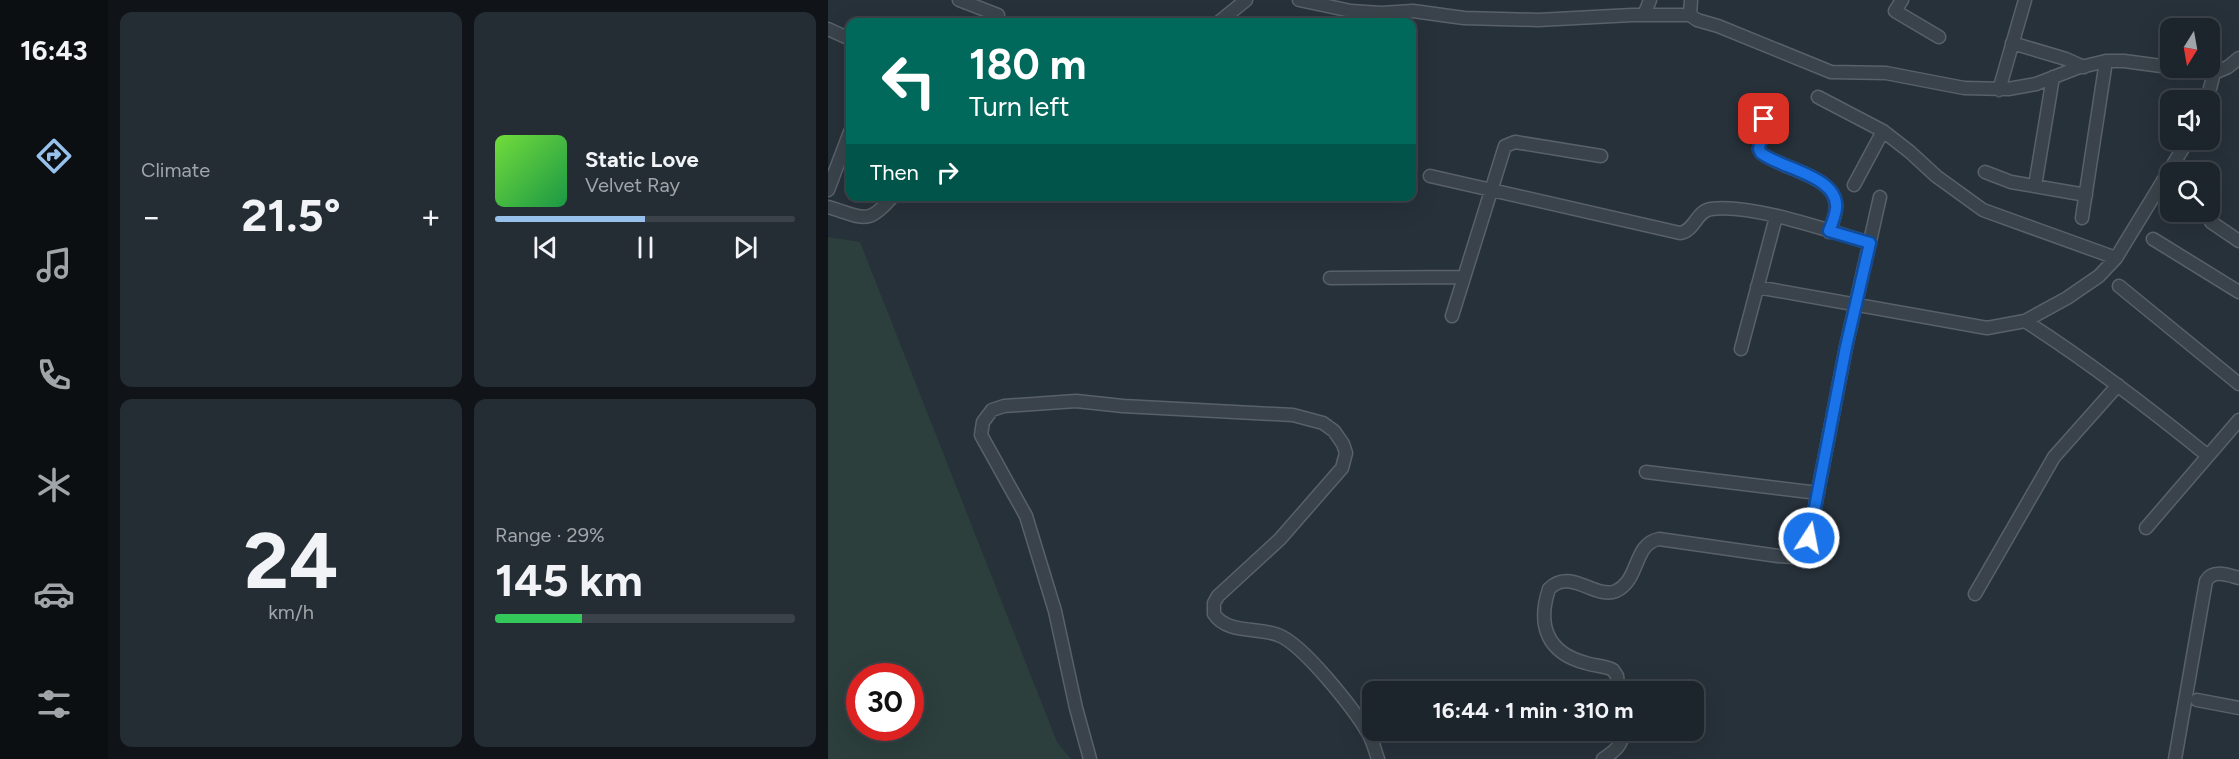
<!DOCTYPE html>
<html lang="en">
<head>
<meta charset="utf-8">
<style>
	:root { --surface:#1d252c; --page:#252d34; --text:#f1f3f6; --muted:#a0a5a9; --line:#3b4248; --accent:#97c0ea }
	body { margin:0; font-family:Figtree,sans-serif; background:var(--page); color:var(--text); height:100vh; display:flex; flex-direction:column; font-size:22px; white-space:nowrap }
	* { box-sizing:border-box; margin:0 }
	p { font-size:20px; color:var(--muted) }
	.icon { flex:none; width:33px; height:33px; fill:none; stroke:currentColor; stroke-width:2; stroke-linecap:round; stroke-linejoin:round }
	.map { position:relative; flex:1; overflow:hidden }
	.side { display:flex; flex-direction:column; gap:12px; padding:12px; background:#101418; width:720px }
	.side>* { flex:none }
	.banner { position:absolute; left:18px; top:18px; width:570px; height:183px; border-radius:12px; box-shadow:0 6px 24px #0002,0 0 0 2px var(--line); background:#00695c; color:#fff; overflow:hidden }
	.needle { width:39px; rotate:191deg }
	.buttons { position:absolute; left:1332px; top:18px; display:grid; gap:12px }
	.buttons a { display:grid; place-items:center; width:60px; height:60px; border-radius:12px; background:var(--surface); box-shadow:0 6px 24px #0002,0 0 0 2px var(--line); font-size:30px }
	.speed { position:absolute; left:18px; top:663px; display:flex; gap:12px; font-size:30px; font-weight:700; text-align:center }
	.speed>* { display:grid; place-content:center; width:78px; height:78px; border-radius:50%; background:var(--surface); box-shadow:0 6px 24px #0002,0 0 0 2px var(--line); line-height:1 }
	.speed .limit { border:9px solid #d22; background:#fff; color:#111 }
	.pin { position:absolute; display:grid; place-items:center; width:51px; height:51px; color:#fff; margin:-26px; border-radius:12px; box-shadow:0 3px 9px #0006 }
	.me { position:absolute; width:66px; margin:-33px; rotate:11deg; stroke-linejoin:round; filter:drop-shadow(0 0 4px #0008) }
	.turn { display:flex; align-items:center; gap:21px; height:126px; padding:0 24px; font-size:27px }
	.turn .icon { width:78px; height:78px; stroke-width:2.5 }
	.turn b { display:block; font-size:42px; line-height:51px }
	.then { display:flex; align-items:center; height:57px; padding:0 24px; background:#0003; gap:12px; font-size:22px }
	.big { font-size:45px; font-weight:700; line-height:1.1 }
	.side .card { flex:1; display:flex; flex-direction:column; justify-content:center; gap:9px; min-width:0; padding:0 21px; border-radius:12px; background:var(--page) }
	.side .dial { align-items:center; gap:0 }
	.dial b { font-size:78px; line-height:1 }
	.song { display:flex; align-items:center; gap:18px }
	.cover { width:72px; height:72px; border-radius:9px; background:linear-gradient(135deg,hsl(100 70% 55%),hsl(140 70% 35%)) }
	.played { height:6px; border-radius:3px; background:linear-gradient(90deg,var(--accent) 50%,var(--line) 50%) }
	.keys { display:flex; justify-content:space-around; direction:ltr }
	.heat { display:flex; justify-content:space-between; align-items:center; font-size:33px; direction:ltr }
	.charge { height:9px; border-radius:4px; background:linear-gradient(90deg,#34c759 29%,var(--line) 0) }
	.side .tiles { flex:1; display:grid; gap:12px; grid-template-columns:repeat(2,1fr) }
	.trip { position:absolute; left:534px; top:681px; width:342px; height:60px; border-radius:12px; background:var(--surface); box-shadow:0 6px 24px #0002,0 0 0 2px var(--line); font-weight:700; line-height:60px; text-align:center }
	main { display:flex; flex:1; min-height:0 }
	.dock { display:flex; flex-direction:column; width:108px; justify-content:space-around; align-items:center; background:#0c0f12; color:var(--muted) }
	.dock .icon { width:42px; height:42px }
	.dock .current { color:var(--accent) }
	.dock b { font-size:27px; color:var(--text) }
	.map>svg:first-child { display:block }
</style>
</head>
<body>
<main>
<nav class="dock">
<b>16:43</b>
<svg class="icon current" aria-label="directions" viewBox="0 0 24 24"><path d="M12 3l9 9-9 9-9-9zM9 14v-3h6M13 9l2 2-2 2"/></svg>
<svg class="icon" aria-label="music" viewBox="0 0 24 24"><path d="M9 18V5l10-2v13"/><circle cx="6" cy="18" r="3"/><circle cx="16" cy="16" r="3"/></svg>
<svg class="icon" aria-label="phone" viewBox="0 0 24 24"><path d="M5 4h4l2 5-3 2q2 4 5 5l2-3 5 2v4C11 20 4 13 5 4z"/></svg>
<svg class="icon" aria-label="climate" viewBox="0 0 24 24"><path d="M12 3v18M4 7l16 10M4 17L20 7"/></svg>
<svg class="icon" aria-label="car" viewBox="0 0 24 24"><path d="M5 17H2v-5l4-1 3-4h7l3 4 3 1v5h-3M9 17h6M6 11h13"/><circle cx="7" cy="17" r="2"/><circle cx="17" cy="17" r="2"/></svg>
<svg class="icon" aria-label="filters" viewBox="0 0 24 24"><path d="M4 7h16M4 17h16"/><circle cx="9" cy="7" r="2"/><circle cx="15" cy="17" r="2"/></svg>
</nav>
<section class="side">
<div class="tiles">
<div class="card"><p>Climate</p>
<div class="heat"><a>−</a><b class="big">21.5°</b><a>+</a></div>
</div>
<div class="card">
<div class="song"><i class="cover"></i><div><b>Static Love</b><p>Velvet Ray</p></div></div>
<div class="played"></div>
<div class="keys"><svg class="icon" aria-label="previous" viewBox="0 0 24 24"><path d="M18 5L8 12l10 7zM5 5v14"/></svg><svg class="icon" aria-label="pause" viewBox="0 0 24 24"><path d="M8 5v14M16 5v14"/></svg><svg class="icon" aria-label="next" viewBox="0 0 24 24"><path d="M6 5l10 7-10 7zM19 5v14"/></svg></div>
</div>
<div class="card dial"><b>24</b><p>km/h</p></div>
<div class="card"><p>Range · 29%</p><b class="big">145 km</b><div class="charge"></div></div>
</div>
</section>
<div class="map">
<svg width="1411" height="759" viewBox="0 0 1411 759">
	<rect width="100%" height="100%" fill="#27313a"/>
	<path fill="#2c3f3d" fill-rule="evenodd" d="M0,237l32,5 197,500 14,17h-243zM32,676h50v52h-50z"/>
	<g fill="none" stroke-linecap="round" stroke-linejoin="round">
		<defs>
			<path id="minor" d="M131,0l39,15
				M471,0l52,11 30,2 32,-2 51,7 74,2 94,-5h58
				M863,0l-1,15 7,5 21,6 113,46 55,1 78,15 44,1 28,-5 41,-16 29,-7h18l90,12 14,-6 11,-9
				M1074,0l-7,11 44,26
				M816,15l6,-15
				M391,22l27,-22
				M0,29l22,10
				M1184,43l54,16 18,8
				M1171,90l26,-90
				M990,97l65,34 27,21 26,24 47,34 133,48
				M1379,100l7,-27
				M936,119l-5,30 2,4c20,16 72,22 75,51 1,9 -4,19 -7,28
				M1157,172l26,10 75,13
				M602,176l250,57c15,-2 16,-22 31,-24 40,-6 118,22 159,34
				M1026,185l29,-54
				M1207,186l18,-109
				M0,190l22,-58
				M0,207c35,10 39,20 65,-11
				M1254,218l24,-157
				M1383,222l28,19
				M1325,239l86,53
				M502,278l133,-1
				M1291,286l120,98
				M929,287l230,41 38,-7 42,-23 32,-22 17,-18 72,-118
				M624,316l53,-170 10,-4 86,14
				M1197,321c64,41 124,87 183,135
				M913,349l35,-132
				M818,472l172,21
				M1318,528l93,-108
				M1147,594l79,-137 64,-72
				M791,692l-2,-16 -4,-6c-8,-4 -18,-4 -27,-7 -39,-10 -49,-38 -37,-74 21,-22 47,11 67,2 24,-11 17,-47 43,-52l119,17 16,1 9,-4 6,-15 37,-191 34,-150
				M1369,700l42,8
				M262,759l-14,-51 -21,-97 -29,-95 -45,-81 2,-13 9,-12 12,-4 72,-5 47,5 170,9 30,8 11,8 9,13 3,9 -4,15 -62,71 -62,57 -4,7v11c13,20 44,13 64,21 25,9 76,74 90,98 5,8 7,18 10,26
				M775,759c12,-8 19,-13 21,-29
				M1347,759l31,-178c7,-12 22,-6 33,-3"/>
		</defs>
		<use href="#minor" stroke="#586169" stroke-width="15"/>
		<use href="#minor" stroke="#3a434b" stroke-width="12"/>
	</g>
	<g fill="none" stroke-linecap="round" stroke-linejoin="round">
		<defs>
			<path id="route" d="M936,119l-5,30 2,4c20,16 79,23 75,56 -1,7 -4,15 -7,22l41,12 -24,104 -37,191"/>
		</defs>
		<use href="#route" stroke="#114b97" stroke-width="15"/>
		<use href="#route" stroke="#1a73e8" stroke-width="10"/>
	</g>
</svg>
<div class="buttons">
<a><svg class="needle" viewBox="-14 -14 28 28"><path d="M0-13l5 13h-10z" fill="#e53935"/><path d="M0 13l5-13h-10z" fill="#a0a5a9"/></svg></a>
<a><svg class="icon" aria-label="sound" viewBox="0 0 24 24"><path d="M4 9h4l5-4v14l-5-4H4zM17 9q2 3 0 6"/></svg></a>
<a><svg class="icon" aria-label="search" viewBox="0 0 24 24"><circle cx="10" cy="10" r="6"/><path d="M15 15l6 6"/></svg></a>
</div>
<div class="speed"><div class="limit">30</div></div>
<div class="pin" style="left:936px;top:119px;background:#d93025"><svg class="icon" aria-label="arrive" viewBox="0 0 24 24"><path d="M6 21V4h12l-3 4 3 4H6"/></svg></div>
<svg class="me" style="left:981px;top:538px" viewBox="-20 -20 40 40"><circle r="17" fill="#1a73e8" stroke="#fff" stroke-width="3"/><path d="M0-11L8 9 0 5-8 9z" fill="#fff"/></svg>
<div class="trip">16:44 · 1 min · 310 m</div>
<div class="banner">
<div class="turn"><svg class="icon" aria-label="left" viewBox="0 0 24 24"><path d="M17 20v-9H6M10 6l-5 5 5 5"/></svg><div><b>180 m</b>Turn left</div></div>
<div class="then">Then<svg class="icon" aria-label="right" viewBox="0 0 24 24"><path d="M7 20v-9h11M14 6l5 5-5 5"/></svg></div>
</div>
</div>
</main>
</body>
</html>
